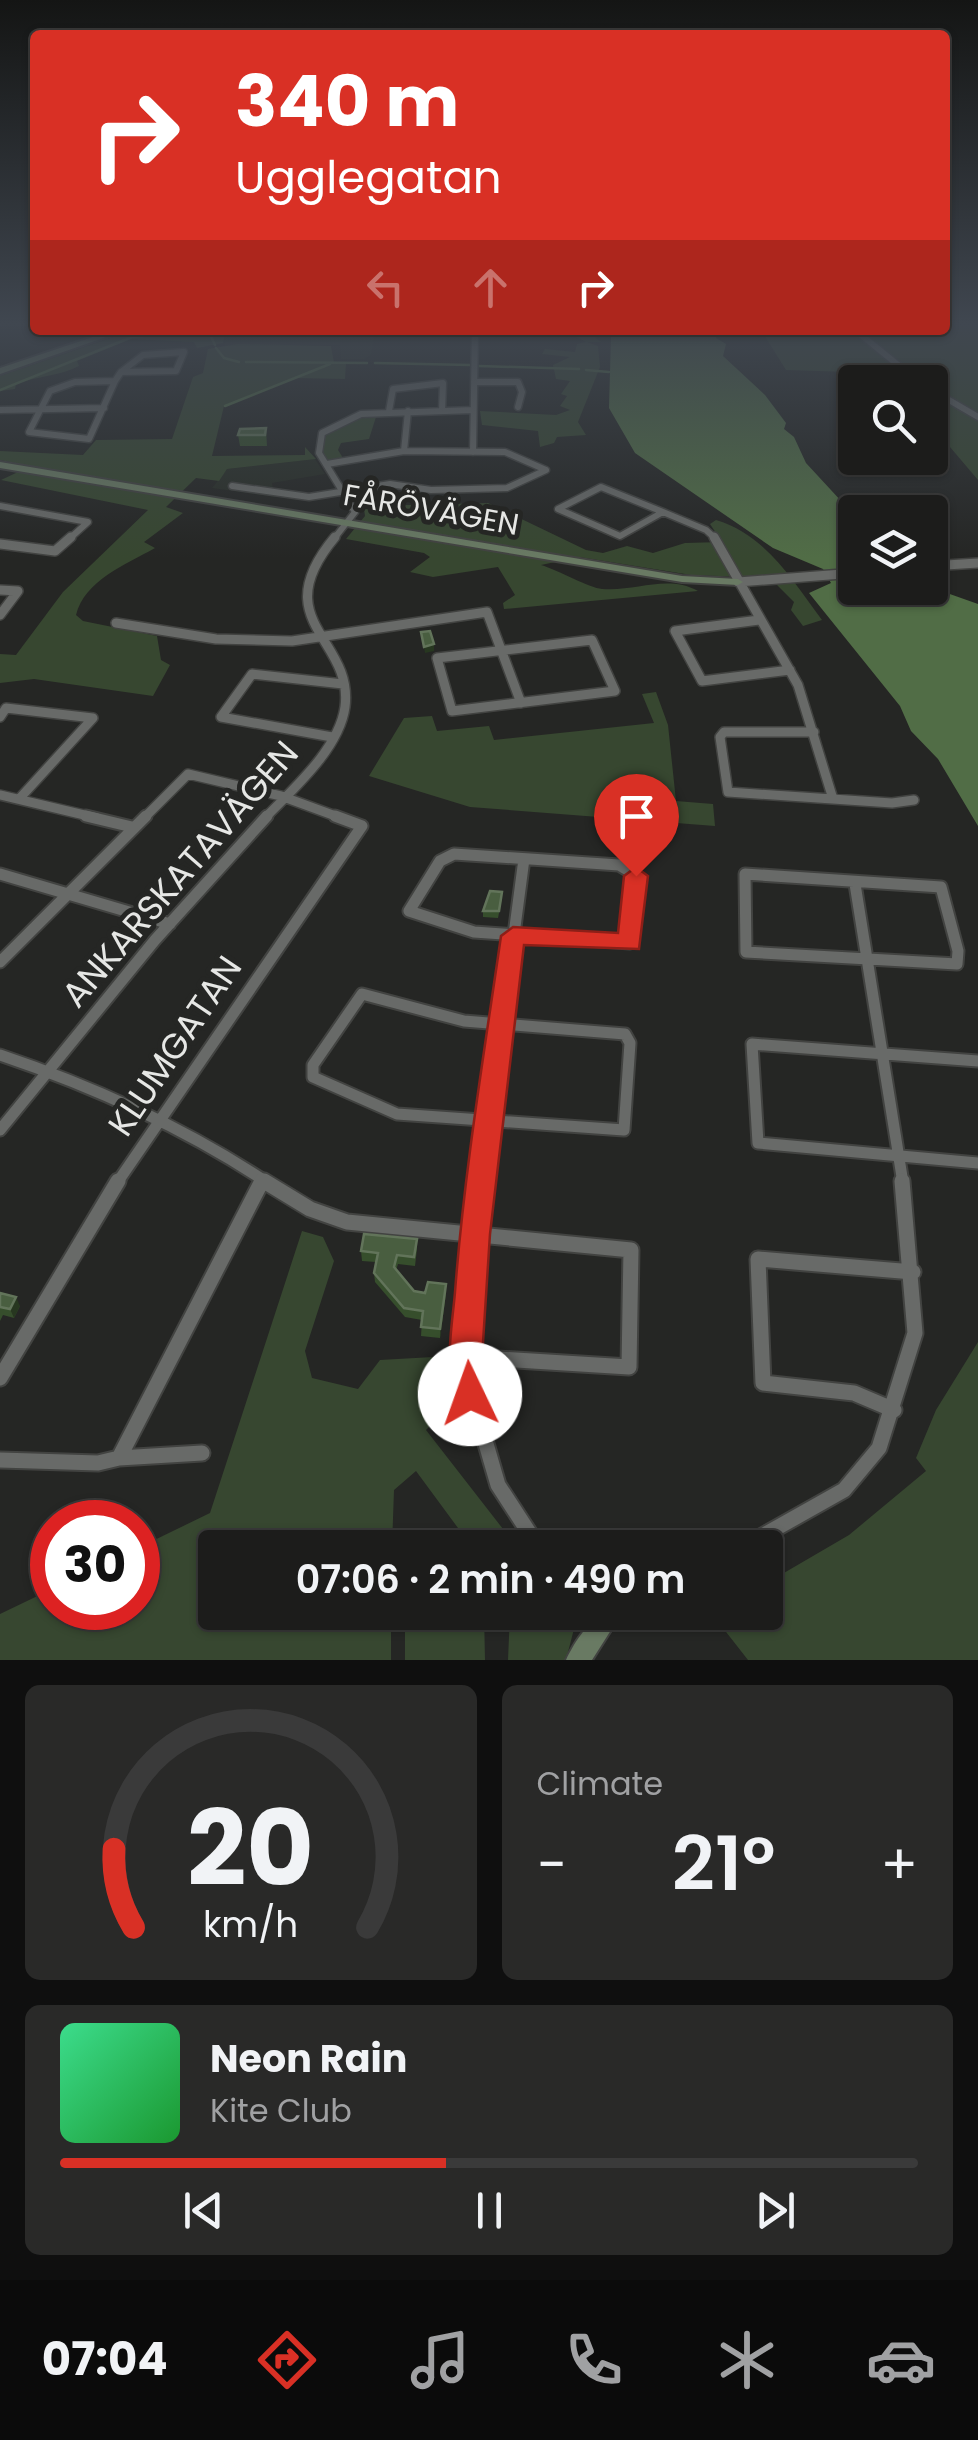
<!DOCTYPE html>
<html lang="en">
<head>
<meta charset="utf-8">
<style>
	:root { --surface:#1c1c1b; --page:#292928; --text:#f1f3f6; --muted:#a0a1a3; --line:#3a3a3a; --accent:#d93025 }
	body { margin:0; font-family:Poppins,sans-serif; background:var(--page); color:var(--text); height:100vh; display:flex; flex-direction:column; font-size:38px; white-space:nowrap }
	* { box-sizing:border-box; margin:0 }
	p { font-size:32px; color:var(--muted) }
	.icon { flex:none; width:55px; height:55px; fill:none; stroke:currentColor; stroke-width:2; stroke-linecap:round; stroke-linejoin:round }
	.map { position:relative; height:1660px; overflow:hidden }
	.sheet { display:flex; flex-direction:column; gap:25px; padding:25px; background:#0f0f0f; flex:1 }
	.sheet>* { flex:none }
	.banner { position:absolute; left:30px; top:30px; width:920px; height:305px; border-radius:10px; box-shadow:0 2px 8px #0004,0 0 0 2px var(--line); background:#d93025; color:#fff; overflow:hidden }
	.controls { position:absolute; left:838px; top:365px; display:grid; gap:20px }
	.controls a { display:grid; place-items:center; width:110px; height:110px; border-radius:10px; background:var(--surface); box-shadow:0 2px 8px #0004,0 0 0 2px var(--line); font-size:50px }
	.speed { position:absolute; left:30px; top:1500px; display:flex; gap:20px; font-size:50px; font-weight:700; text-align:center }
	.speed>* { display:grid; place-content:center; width:130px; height:130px; border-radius:50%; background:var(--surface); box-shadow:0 2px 8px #0004,0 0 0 2px var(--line); line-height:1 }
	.speed .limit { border:15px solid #d22; background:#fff; color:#111 }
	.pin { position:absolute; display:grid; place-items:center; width:85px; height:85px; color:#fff; margin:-102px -42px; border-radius:50% 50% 50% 0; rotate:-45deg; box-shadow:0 0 10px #0007 }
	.pin .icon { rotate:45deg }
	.me { position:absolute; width:110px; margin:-55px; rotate:357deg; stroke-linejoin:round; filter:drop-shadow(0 0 8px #0008) }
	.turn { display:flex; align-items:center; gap:35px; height:210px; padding:0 40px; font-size:45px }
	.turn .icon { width:130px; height:130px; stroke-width:2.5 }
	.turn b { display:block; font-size:70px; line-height:85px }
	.lanes { display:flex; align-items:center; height:95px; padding:0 40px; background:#0003; justify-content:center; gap:50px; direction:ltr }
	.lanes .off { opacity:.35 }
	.big { font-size:75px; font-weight:600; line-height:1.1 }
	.sheet .card { flex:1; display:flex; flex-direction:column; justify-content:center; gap:15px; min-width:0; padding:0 35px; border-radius:15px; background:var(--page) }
	.sheet .dial { align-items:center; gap:0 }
	.dial svg { height:260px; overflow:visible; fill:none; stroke:var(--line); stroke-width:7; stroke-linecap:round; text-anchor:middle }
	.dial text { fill:var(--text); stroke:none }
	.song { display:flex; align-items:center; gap:30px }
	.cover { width:120px; height:120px; border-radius:15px; background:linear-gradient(135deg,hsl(150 70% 55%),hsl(130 70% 35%)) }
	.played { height:10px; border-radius:5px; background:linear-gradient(90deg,var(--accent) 45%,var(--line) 45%) }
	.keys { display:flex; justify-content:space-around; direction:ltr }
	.heat { display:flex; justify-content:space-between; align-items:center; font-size:55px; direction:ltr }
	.sheet .tiles { flex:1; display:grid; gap:25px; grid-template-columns:1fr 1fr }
	.card:last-child { grid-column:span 2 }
	.trip { position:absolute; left:198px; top:1530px; width:585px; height:100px; border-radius:10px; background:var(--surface); box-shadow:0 2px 8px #0004,0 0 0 2px var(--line); font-weight:600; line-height:100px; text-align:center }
	.tabs { display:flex; height:160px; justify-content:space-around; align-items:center; background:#0b0b0b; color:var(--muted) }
	.tabs .icon { width:70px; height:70px }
	.tabs .on { color:var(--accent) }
	.tabs b { font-size:45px; color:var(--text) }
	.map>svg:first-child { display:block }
</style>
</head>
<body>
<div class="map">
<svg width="978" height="1660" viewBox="0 0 978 1660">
	<rect width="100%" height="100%" fill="#252624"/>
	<path fill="#292e27" d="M375,330l-4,25 -7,4h-23l-1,-14 -115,1 -3,-15z
		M315,459l10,15 -53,9 3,14 -63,-9 15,-19z"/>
	<path fill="#374730" d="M945,325h33v155l-28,-33 -20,1v-66h-71l-9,-10 -64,-2 -20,-32 1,-8h178z
		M134,330h92l-3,13 -26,5 -3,-6 -63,-3 -54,22 2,5c-19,10 -42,10 -63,18l-1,5 -15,2v-15z
		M578,330h8l15,12h-14l11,4 2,21 -22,55 8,13 -29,2 -3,6 -14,4 -2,-16 -56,-6 -2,-14 76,4 14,-5 -10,-4 7,-10 -6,-2 9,-13 -14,-2 -3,-14 17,-8 -28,-3 3,-5 30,3 2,-8 9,-2 -11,-6z
		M238,344l93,2 3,17h12l-1,16 -50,-1 -71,28 -12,50 93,-1v-8l11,12 -89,10 -8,12 -23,-3 -30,29 17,6 -39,29 11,6c-30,17 -70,32 -79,67l7,6 74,15 4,24 9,5 -17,31 -119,-17 -34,4v-29l16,1 47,-63 85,-82 -147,-30 17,-8 -3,-9 -15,-3v-9l83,4 13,-15 76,-1 21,-62 10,-4 5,-24z
		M399,414l-23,3 -7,22 -28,4 -3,7 5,8 -16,3 -6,-11 3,-16 36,-18z
		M488,503l98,47 17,3 24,-7 26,7 32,-10 37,-1 -12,-18 6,-4c50,15 76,60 106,100l-19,6 -12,-16 3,-8 -24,-24 -79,-3 -112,-18 -38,8c17,5 48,23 61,24 33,3 65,-15 96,2l-194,18 -1,-6 12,-8 -17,-28 -65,10 -23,-5 20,-15 -6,-4 -78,-14 19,-23 -1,-7 7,-3z
		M656,692l12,33 8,76 37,3 2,22 -245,-19 -101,-31 35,-58 28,-2 5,15 52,-5 5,14 160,-17 -12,-29z
		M302,1231l21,6 11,24 -29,90 7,27 46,11 22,-29 53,-3 16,6 -3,47 -20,20 91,117h-45l-56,-76 -22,19 -2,57 -177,1v64l176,1v47h-391v-46l52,-25v19h86v-60l72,-35z
		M978,1342v318h-230l-36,-46 53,-2v-28l84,-49 77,-64 -10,-13 20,-48z
		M405,1613h79l1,47h-80z
		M510,1613h56l9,12 -9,35h-58z"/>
	<path fill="#516d46" d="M605,330h109l2,8 10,6 -3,12 42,39 21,28 -2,6 10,8 12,26 49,53v72l75,-1 48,17v222l-40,-67 -27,-28 -11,-25 -91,-113 22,-10 -8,-14 -50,-21 -138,-95 -26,-45 2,-72z"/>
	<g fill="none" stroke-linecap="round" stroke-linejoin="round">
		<path stroke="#516d46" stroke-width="2.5" d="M216,348l8,10 15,4
			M246,362l121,1
			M375,363l95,2
			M479,366l100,3
			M586,370l23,2
			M0,390l132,-53 76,-7 7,15
			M225,406l105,-42"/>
		<defs>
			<path id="street-far3" d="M855,330l64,52
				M184,352l-8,19 -55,1 22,-17z
				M115,381l-26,58 -60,-7 21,-41 25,-9z
				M115,381l6,-9
				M474,382h44l4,10 -4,15
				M930,389l48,28
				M0,410l104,-2
				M389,411l4,-22 50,-6 -1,28
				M404,451l4,-40
				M473,452l2,-122
				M232,486l77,11 81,-13 41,6 76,-2 39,-18 -41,-18 -101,-1 -77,13
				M601,487l62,25 -43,24 -62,-27z
				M0,506l88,16 -20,18
				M663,512l43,18 11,10
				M333,540l22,-28 -36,-59 3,-20 39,-19 112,-4"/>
			<path id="street-far2" d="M714,537l84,148 35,114
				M0,544l55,7 16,-14
				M930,566l48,-3
				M738,582l117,-9
				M0,590l18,1 -18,24
				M759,620l-84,11 27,50 88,-11
				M116,623l100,16 76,2 195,-29 34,91
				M592,640l23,51 -163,20 -15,-53z
				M0,717l6,-9 87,10 -73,80
				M814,732h-90l-4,5 8,55 164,11 22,-3
				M332,737l-111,-20 31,-43 91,10
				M0,795l97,23
				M144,818l44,-44 93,22 60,22
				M265,818c28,-29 74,-69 80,-111 9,-69 -81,-85 -10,-170"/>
			<path id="street-far1" d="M86,816l46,11
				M454,854l165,11 17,10 -6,68 -156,-11 -65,-21 31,-50z
				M0,874l170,50
				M745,874l196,13 17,64 -1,13 -211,-12z
				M855,884l48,299
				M0,962l146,-146
				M362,994l102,27 161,13 5,9 -6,87 -227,-16 -84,-37v-12z
				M0,1055c95,32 185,73 268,128
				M978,1061l-226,-17 6,99 220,20
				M0,1130l155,-190 112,-124
				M117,1183l245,-357 -27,-10
				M260,1183l2,-3
				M481,1183l43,-324"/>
			<path id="street" d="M264,1181l46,28 37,13 284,28 -2,117 -163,-10
				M481,1181l-15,194 32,110 41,63
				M0,1378l118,-197
				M894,1410l-40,-17 -91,-10 -5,-124 155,13
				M119,1458l83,-5
				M0,1460l98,3 21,-5 143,-277
				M741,1548l103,-58 35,-42 36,-115 -13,-152
				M590,1612l12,15 25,-15"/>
			<path id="secondary" d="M114,330h12l-126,44v-6z
				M0,462l682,114 56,3 5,3 -5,3 -56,-3 -682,-114z
				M602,1616l8,3 3,8 -21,33h-26c7,-15 21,-38 36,-44z"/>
		</defs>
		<use href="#street-far3" stroke="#424341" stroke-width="9"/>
		<use href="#street-far2" stroke="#424341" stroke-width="12"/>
		<use href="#street-far1" stroke="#424341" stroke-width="15"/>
		<use href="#street" stroke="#424341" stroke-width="19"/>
		<use href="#secondary" stroke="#424341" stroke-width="4"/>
		<use href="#street-far3" stroke="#686a68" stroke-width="6"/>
		<use href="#street-far2" stroke="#686a68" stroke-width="9"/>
		<use href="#street-far1" stroke="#686a68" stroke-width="11"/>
		<use href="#street" stroke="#686a68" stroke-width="15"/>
		<use href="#secondary" fill="#697a63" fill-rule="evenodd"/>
	</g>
	<path fill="#364e2c" d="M266,428l1,18h-27l-2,-11z
		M502,898l-4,20 -15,-1v-6z
		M417,1239v10l-2,17 -17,-2 -2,6 18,21 11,2h21l-6,45 -19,-2 1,-16 -17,-3 -30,-35 -1,-9 2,-11 -14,-1 -1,-10z
		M0,1293l20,13 -6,12 -11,-3 -3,6z"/>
	<path fill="#273720" d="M434,644v7l-9,2 -1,-6z
		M446,1284v9l-6,45v-9z
		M16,1297l4,9 -6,12 -4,-9z"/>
	<path fill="#495e40" stroke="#62745a" stroke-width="2.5" d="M266,428l-1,7h-27l2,-6z
		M430,631l4,13 -10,3 -3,-15z
		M490,891l12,1 -3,19h-16z
		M364,1234l53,5 -3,18 -17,-2 -3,12 20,24 11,2 3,-11 18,2 -6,45 -19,-2 2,-16 -19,-3 -30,-35 4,-20 -17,-2z
		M0,1293l16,4 -6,12 -10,-2z"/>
	<linearGradient id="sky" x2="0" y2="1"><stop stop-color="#141514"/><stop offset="0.58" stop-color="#404750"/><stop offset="1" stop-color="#404750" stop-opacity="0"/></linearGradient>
	<rect width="978" height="558" fill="url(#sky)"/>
	<path fill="#d93025" stroke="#8d1f18" stroke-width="2.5" d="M636,867l12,9 -9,73 -115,-4 -34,289 -8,124 4,36 -4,11 -12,5 -12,-5c-15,-35 -6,-77 -3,-113 9,-119 29,-238 46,-356l12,-9 105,6 6,-57z"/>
	<g text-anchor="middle" stroke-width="10" stroke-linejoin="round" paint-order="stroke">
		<g font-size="30" fill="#e6e7e5" stroke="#252624">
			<text transform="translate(431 510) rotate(10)" y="10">FÅRÖVÄGEN</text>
		</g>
		<g font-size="35" fill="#e6e7e5" stroke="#252624">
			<text transform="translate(180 874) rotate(-49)" y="12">ANKARSKATAVÄGEN</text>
			<text transform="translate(175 1046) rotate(-56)" y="12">KLUMGATAN</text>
		</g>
	</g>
</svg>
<div class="controls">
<a><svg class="icon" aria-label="search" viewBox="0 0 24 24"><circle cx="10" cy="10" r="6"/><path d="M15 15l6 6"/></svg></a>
<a><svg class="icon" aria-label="layers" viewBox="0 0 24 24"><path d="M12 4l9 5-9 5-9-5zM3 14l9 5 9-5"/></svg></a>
</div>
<div class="speed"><div class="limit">30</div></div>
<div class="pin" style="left:636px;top:876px;background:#d93025"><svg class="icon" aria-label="arrive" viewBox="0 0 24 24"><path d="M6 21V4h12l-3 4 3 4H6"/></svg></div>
<svg class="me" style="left:470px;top:1394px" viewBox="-20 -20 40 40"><circle r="19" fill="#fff"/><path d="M0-13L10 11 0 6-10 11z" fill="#d93025"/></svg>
<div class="trip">07:06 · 2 min · 490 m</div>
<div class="banner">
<div class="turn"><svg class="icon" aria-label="right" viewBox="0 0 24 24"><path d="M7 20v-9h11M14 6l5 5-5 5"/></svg><div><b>340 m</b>Ugglegatan</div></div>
<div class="lanes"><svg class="icon off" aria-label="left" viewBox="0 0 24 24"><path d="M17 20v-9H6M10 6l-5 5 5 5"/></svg><svg class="icon off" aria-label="ahead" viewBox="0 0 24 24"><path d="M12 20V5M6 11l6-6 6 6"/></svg><svg class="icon" aria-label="right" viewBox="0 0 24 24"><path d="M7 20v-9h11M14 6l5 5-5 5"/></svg></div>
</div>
</div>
<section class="sheet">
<div class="tiles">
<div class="card dial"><svg viewBox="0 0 100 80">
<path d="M14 69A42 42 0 1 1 86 69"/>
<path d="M14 69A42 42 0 0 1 8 45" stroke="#d93025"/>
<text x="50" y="56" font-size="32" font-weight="700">20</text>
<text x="50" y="72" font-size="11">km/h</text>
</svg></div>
<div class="card"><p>Climate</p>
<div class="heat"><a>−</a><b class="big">21°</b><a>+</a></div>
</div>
<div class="card">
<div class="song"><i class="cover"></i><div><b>Neon Rain</b><p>Kite Club</p></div></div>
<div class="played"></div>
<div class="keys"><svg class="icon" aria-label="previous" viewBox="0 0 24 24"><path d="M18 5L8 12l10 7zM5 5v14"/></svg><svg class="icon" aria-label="pause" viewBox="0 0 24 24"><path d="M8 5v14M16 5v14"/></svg><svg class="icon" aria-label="next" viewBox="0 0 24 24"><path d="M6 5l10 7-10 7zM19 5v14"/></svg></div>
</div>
</div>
</section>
<nav class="tabs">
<b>07:04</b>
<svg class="icon on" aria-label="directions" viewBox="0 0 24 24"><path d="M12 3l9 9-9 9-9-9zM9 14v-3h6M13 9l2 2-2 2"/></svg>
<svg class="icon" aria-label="music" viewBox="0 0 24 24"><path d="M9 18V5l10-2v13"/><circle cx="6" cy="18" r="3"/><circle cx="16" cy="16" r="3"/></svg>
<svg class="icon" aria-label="phone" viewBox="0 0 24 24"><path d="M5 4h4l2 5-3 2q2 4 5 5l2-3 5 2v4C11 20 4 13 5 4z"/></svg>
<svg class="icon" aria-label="climate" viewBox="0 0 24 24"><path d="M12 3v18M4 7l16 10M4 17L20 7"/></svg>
<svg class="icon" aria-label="car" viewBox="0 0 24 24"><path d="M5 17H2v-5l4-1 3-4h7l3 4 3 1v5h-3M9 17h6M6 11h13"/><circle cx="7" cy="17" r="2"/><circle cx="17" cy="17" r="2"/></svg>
</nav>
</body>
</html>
